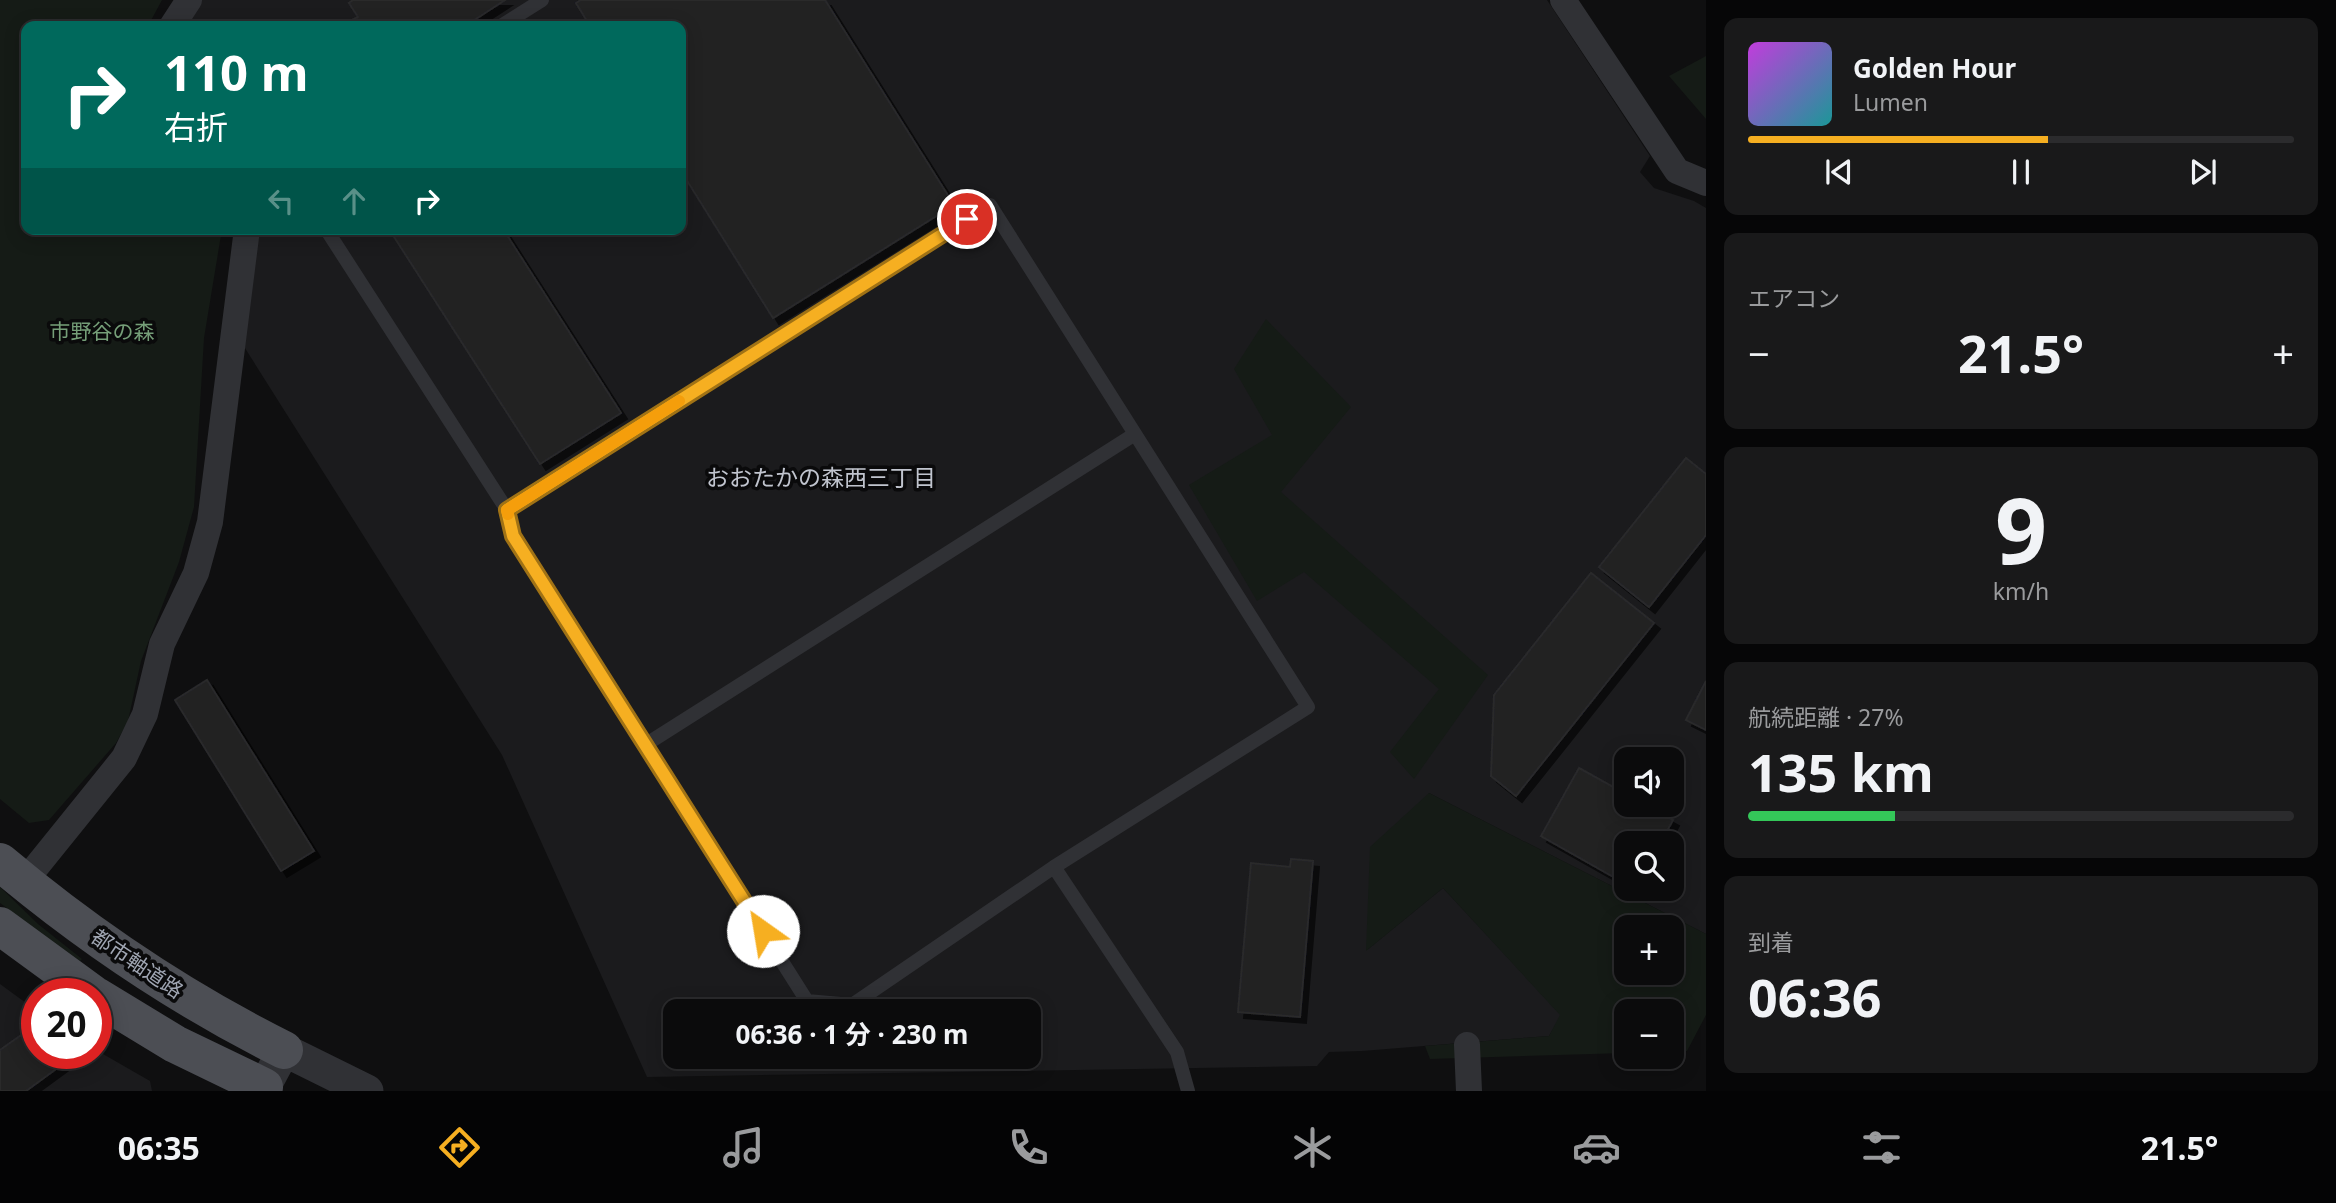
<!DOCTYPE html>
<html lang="ja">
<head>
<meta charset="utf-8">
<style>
	:root { --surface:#0b0b0c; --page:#19191a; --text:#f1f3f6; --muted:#9a9b9d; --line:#2b2b2d; --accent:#f6af21 }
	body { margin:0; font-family:"Noto Sans","Noto Sans JP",sans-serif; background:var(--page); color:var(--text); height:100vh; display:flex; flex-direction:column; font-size:26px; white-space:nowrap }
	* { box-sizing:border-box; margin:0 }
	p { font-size:23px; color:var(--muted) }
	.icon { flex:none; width:38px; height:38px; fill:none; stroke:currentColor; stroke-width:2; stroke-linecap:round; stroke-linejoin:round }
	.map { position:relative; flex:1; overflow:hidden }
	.panel { display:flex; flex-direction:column; gap:18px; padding:18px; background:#060607; width:630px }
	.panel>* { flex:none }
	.guide { position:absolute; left:21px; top:21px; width:665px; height:214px; border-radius:14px; box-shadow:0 4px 18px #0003,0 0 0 2px var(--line); background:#00695c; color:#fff; overflow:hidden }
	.controls { position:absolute; left:1614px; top:747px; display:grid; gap:14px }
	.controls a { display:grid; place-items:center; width:70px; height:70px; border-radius:14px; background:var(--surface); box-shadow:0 4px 18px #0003,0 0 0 2px var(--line); font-size:35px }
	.speed { position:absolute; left:21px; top:978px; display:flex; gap:14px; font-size:35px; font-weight:700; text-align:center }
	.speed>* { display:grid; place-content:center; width:91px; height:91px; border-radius:50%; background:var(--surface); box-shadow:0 4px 18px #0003,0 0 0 2px var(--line); line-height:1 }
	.speed .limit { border:10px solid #d22; background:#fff; color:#111 }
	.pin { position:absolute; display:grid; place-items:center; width:60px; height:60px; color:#fff; margin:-30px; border:4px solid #fff; border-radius:50%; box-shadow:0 2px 7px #0007 }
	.me { position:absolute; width:77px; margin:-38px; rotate:328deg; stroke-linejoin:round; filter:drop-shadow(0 0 5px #0008) }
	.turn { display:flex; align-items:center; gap:24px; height:147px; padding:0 28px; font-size:32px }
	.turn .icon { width:91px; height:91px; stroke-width:2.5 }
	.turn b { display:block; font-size:49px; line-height:60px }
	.lanes { display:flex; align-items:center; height:66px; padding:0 28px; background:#0003; justify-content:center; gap:35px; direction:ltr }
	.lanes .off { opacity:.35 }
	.big { font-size:52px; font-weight:700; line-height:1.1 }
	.panel .card { flex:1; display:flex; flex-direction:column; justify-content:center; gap:10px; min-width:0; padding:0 24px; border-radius:14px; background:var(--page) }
	.panel .dial { align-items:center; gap:0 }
	.dial b { font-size:91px; line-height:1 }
	.song { display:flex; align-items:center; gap:21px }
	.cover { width:84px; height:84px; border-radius:10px; background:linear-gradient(135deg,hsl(290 70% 55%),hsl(180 70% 35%)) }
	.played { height:7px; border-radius:4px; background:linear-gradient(90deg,var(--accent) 55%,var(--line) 55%) }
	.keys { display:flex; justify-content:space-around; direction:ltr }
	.heat { display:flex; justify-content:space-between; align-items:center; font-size:38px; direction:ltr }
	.charge { height:10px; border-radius:5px; background:linear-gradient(90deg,#34c759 27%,var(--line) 0) }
	.trip { position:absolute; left:663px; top:999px; width:378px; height:70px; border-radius:14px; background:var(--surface); box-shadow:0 4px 18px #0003,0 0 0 2px var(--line); font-weight:700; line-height:70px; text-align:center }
	.tab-bar { display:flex; height:112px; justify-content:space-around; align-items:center; background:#040405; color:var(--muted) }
	.tab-bar .icon { width:49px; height:49px }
	.tab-bar .selected { color:var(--accent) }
	.tab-bar b { font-size:32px; color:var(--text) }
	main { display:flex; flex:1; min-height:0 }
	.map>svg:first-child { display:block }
</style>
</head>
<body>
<main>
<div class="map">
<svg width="1706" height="1091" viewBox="0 0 1706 1091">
	<defs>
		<filter id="shadow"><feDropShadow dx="6" dy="6" stdDeviation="0" flood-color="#0009"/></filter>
	</defs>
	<rect width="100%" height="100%" fill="#0f0f10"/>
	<path fill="#1b1b1d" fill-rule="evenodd" d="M202,0h1345l103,156 -10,16 14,16 40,13 12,7v726l-277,-141 -62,157 76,-62 118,127 -12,21 -187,15 -33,1 -12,14 -670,11 -145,-322 -259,-410 14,-116h424v-203h-498zM1626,760h45v45h-45zM1626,844h45v45h-45zM676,1012h353v45h-353z
		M0,984l37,27v43h59v-4l54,31 2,10h-152z"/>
	<path fill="#151b16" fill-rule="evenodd" d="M0,0h162l-14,26h-122v203h196l-18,109 -10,169 -15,55 -38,99 -13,60 -12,22 -67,77 -20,3 -29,-24z
		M1706,56v63l-37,-43z
		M1266,319l85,88 -70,85 207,183 -74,104 -24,-27 49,-63 -135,-117 -47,29 -68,-116 83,-50 -38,-66z
		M1429,793l277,141v81l-19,36 -16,1v-40h-45v41l-196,6 -5,-13 124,-10 11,-21 -117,-127 -77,63 4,-104zM1626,928h45v45h-45z
		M0,887l38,37 44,35 -2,2 -80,-58z"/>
	<path fill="#222224" stroke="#29292c" stroke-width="2" filter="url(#shadow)" d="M353,0h152l-40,26h-109l-4,-6 6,-3 -9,-14z
		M581,0h244l129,205 -181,113 -92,-147v-145h-91l-14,-23z
		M389,229h114l118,184 -81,51z
		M1686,458l20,16v61l-57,72 -50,-40z
		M1591,573l63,50 -138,173 -25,-20 3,-81z
		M207,680l107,171 -33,20 -106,-171z
		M1706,681v49l-20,-10z
		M1579,768l47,26v11h19l28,15 -13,24h-34v40l-85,-48z
		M1291,859l22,2 -13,156 -62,-5 13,-149 39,4z
		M37,1024v30h25l5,7 -41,30h-26v-41z"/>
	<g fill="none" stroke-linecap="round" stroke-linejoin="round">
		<path stroke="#303135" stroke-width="14" d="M501,26l41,-26
			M326,229l181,281 483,-305 318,502 -254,160 123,185 11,39
			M507,510l6,26 294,465 45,4 202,-138
			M645,745l490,-311"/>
		<path stroke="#303135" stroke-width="26" d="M1563,0l114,171 29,12
			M172,26l17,-26
			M24,882l100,-124 21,-44 17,-70 34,-71 14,-51 37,-293
			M1467,1045l2,46"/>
		<path stroke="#303135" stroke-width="33" d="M262,1091l22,-41 83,41"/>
		<path stroke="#4c4e54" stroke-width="38" d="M0,862c88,74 182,137 284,188
			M0,926l93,68
			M96,996l79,48 89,43"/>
	</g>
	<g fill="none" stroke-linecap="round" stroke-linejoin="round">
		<defs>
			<path id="route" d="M763,931l-250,-395 -6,-26 460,-291"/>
		</defs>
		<use href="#route" stroke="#a07215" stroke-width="18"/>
		<use href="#route" stroke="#f6af21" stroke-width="12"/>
		<path stroke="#f59e0b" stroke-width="12" d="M508,514l-1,-4 172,-109"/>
	</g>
	<g text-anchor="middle" stroke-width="7" stroke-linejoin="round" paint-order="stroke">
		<g font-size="21" fill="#759e78" stroke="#0a0a0b">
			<text x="102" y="339">市野谷の森</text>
		</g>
		<g font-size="21" fill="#9fa5b2" stroke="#0a0a0b">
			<text transform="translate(137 964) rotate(34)" y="7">都市軸道路</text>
		</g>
		<g font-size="23" fill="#c0c4ce" stroke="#0a0a0b">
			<text x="821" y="486">おおたかの森西三丁目</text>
		</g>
	</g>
</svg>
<div class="controls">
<a><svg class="icon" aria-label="sound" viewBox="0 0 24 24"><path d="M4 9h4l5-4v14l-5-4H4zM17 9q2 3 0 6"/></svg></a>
<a><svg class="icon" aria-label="search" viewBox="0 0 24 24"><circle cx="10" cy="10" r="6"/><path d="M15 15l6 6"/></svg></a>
<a>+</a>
<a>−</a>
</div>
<div class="speed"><div class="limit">20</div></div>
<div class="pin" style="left:967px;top:219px;background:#d93025"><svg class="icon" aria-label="arrive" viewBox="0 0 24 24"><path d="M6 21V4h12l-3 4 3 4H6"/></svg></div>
<svg class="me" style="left:763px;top:931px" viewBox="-20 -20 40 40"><circle r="19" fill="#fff"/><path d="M0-13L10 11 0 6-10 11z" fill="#f6af21"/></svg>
<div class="trip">06:36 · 1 分 · 230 m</div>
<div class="guide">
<div class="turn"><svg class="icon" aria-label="right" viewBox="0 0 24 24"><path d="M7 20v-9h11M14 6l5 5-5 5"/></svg><div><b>110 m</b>右折</div></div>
<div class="lanes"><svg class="icon off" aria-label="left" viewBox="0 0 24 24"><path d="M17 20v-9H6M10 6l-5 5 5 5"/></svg><svg class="icon off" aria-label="ahead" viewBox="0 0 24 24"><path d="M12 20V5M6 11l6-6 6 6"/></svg><svg class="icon" aria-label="right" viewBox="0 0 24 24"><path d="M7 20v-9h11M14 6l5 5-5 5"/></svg></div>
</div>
</div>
<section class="panel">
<div class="card">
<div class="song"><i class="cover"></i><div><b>Golden Hour</b><p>Lumen</p></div></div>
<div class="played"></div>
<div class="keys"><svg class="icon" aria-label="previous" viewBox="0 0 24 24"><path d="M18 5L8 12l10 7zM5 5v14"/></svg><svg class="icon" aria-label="pause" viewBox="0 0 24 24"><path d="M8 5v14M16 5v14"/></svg><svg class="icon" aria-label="next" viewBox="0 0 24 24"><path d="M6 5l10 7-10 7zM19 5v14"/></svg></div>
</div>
<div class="card"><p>エアコン</p>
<div class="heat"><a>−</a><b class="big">21.5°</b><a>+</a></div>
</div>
<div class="card dial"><b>9</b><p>km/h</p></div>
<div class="card"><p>航続距離 · 27%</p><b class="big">135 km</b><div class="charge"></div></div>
<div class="card"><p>到着</p><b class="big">06:36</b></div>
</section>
</main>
<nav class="tab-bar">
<b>06:35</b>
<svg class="icon selected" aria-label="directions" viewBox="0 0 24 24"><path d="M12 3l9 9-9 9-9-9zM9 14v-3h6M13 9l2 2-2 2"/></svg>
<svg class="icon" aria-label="music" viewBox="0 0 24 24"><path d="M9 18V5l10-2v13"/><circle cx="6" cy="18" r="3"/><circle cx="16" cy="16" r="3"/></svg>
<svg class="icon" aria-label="phone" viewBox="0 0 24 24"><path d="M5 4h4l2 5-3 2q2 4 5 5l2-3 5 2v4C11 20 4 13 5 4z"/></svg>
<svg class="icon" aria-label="climate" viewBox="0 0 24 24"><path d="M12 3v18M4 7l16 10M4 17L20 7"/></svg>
<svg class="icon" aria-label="car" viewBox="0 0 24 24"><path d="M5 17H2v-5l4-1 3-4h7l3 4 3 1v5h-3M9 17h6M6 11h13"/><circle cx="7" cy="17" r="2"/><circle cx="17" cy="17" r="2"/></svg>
<svg class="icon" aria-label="filters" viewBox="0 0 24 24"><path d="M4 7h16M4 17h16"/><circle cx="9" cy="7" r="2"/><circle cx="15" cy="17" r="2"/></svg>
<b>21.5°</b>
</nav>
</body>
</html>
